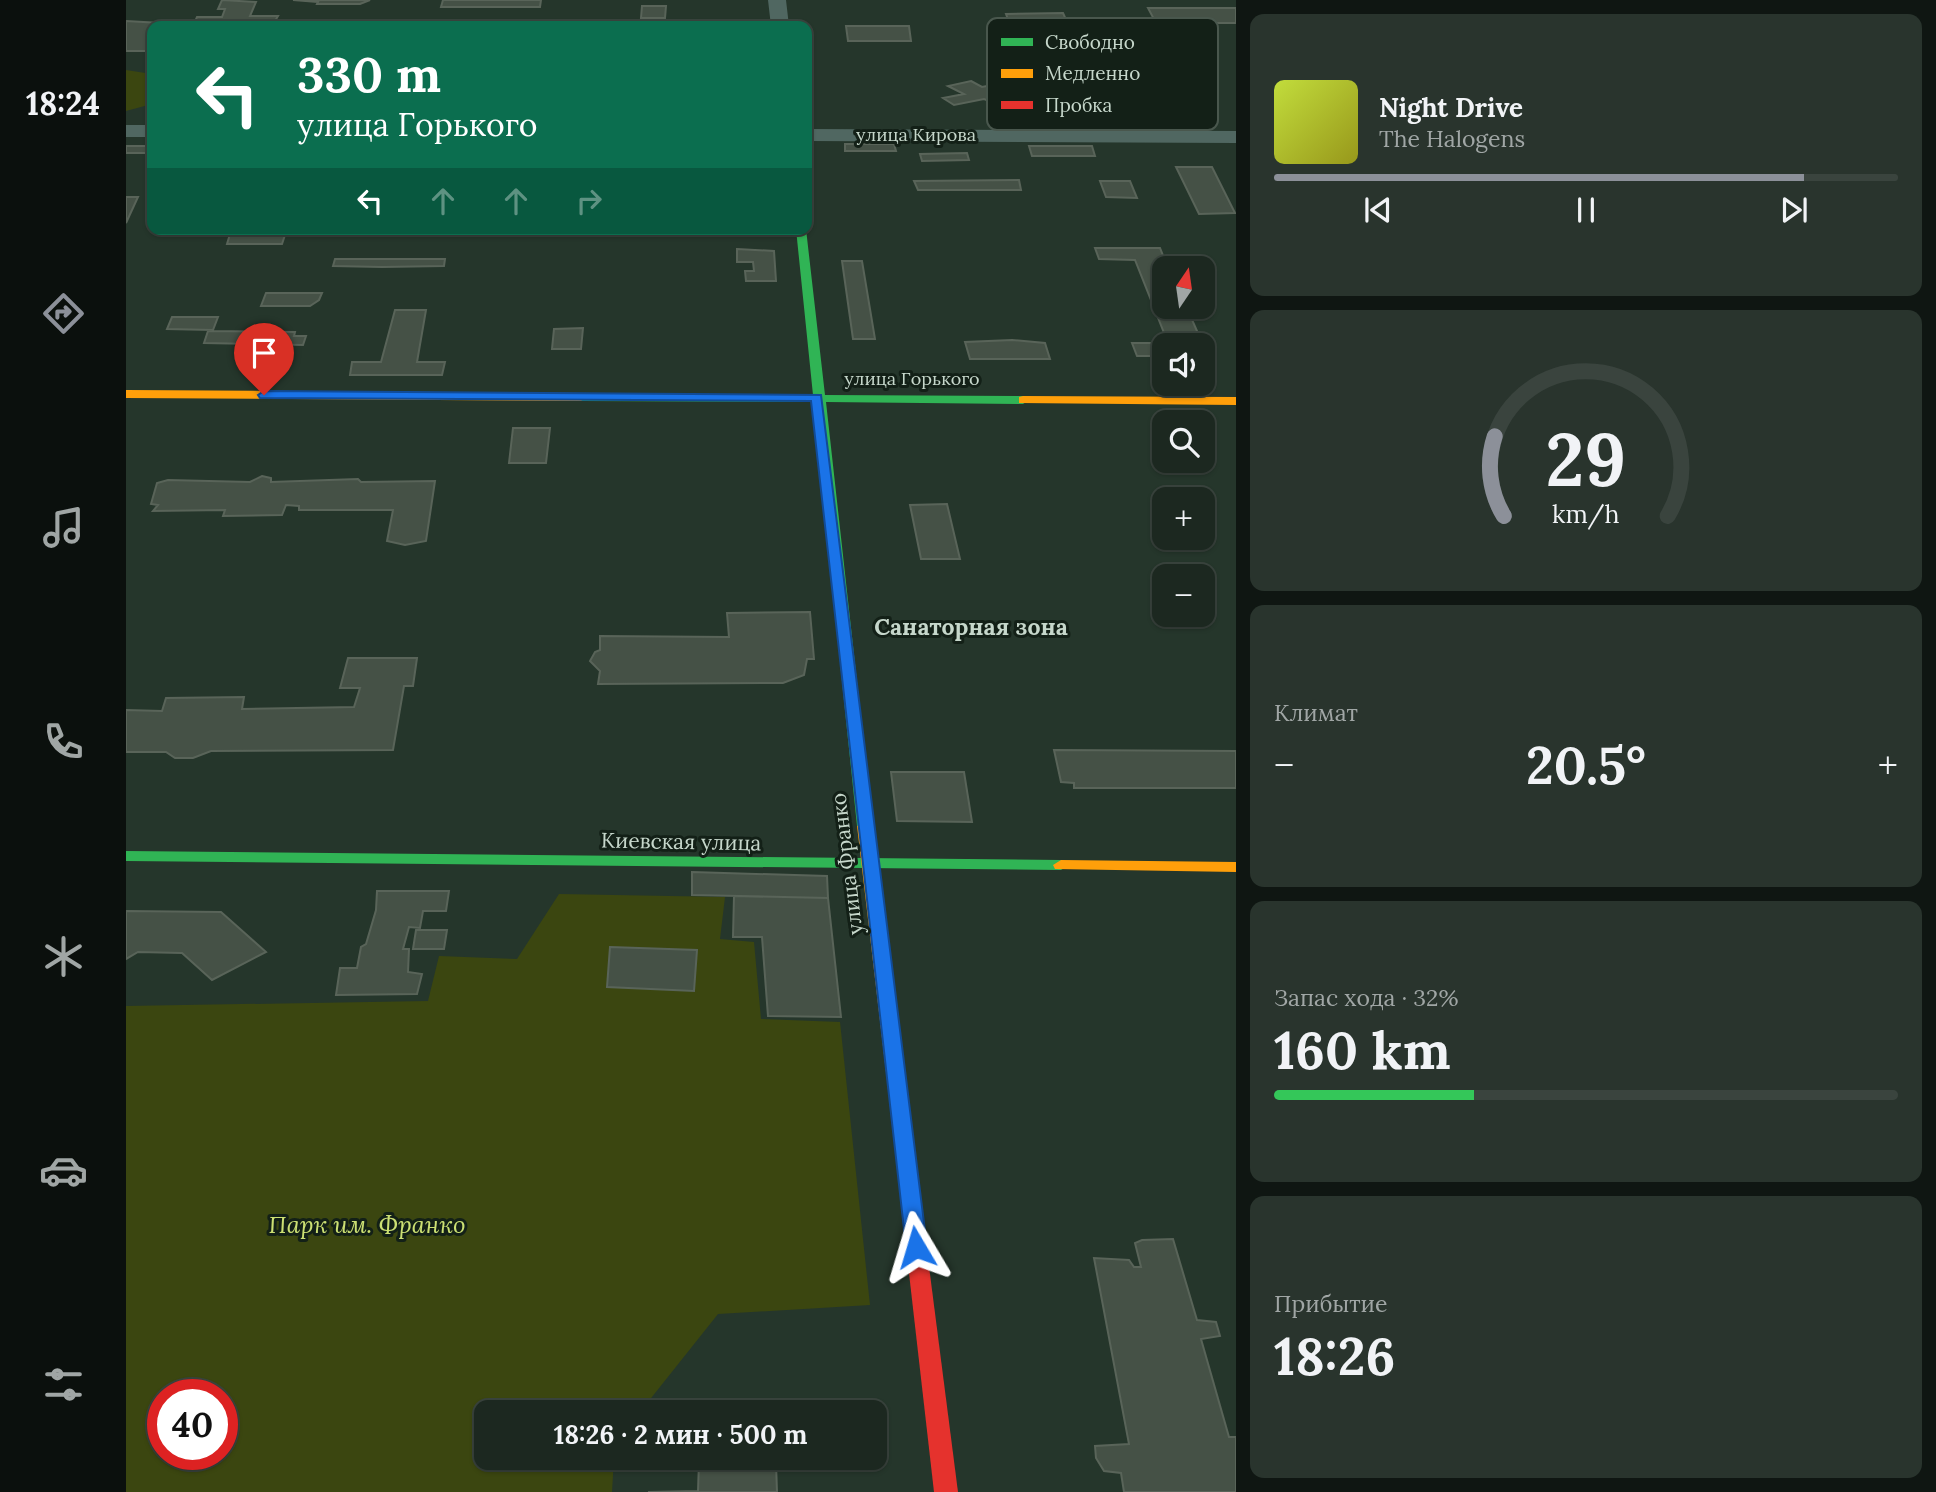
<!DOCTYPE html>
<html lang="ru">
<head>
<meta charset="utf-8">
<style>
	:root { --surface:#1c2820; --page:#29342d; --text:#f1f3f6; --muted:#a0a6a5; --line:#3a443e; --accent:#8c9099 }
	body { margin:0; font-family:Lora,serif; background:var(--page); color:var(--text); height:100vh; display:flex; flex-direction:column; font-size:26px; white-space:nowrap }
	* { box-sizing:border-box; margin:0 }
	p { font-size:23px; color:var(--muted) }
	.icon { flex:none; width:38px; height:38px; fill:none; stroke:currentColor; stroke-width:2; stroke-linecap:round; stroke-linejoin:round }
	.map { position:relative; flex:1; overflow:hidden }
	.panel { display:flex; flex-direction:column; gap:14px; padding:14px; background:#0f1612; width:700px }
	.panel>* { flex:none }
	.hud { position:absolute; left:21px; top:21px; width:665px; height:214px; border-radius:14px; box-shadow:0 2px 5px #0004,0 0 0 2px var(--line); background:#0b6e4f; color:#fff; overflow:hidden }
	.needle { width:46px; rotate:13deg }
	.controls { position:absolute; left:1026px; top:256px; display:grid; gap:14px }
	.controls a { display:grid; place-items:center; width:63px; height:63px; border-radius:14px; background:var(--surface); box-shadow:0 2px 5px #0004,0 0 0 2px var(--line); font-size:35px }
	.speed { position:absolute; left:21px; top:1379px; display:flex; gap:14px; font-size:35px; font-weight:700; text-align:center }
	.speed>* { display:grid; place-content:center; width:91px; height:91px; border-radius:50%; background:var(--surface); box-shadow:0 2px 5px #0004,0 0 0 2px var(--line); line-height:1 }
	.speed .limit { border:10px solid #d22; background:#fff; color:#111 }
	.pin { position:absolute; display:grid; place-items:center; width:60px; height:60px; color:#fff; margin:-72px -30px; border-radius:50% 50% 50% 0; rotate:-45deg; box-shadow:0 0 7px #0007 }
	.pin .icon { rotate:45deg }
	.me { position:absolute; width:77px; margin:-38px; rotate:353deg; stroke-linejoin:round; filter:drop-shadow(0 0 5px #0008) }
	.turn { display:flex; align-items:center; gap:24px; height:147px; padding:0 35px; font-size:32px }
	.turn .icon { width:91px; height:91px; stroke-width:2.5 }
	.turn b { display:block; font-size:49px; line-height:60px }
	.lanes { display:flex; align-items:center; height:66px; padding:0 35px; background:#0003; justify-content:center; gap:35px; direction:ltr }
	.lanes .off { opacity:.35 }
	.big { font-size:52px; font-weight:700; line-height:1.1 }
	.panel .tile { flex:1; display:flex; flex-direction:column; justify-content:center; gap:10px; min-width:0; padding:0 24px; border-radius:14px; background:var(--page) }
	.panel .dial { align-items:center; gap:0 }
	.dial svg { height:182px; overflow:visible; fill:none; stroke:var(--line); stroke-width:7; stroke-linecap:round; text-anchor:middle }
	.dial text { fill:var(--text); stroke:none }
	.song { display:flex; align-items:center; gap:21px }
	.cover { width:84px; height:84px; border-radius:10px; background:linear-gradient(135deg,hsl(70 70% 55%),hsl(60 70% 35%)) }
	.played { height:7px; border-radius:4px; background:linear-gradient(90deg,var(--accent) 85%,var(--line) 85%) }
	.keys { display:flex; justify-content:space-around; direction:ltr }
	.heat { display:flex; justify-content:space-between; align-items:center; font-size:38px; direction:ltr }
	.charge { height:10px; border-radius:5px; background:linear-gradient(90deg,#34c759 32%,var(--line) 0) }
	.trip { position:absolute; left:348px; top:1400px; width:413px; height:70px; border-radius:14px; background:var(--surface); box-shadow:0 2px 5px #0004,0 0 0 2px var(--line); font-weight:700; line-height:70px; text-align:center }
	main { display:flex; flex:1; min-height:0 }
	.tabs { display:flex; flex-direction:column; width:126px; justify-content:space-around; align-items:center; background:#0b100d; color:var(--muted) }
	.tabs .icon { width:49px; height:49px }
	.tabs .on { color:var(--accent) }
	.tabs b { font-size:32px; color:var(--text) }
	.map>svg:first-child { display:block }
</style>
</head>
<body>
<main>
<nav class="tabs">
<b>18:24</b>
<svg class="icon on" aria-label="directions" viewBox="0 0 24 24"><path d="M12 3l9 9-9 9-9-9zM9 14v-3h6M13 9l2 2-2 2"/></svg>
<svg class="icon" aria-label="music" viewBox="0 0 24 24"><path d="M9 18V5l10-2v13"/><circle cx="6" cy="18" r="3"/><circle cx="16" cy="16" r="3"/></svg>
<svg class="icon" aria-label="phone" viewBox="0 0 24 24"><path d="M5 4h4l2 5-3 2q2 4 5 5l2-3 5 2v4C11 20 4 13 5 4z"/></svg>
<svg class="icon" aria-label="climate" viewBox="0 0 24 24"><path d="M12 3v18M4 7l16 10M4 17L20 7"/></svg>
<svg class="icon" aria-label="car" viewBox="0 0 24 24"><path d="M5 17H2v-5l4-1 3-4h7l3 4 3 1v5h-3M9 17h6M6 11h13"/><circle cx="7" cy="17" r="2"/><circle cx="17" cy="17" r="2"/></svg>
<svg class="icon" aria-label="filters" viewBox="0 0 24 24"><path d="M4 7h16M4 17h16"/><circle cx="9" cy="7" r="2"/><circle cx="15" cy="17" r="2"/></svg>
</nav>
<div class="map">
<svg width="1110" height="1492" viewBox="0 0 1110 1492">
	<rect width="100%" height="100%" fill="#25362b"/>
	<path fill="#3b4610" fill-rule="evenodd" d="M0,70l26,4v30l-26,7z
		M433,894l166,3 -5,42 34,3 7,77 79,3 30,283 -152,9 -78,98h-154v46h128l-2,34h-486v-486l302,-5 11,-45 78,3zM37,1395h59v59h-59z"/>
	<path fill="#455146" stroke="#596459" stroke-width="2" d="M96,0l34,2 -6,14h28l-6,10h-79l4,-9h25l3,-8h-7z
		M167,0h77l-10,4h-43l1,-2z
		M317,0h98l-1,7h-99z
		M516,6h24l-1,12h-24z
		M1022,8h88v15h-80z
		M937,13l5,11 -58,1 -4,-11z
		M0,21l34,2 -2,3h-6v25h-26z
		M720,26h63l2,15h-63z
		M845,81l11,6 10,-2 20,6 -13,3 9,5 -14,4 -10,-4 -30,6 -11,-7 21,-4 -16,-8z
		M719,144h49l2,7h-51z
		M0,146h26v7h-26z
		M903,146h63l3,10h-63z
		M841,153l2,7 -47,1 -2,-7z
		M1050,167h36l23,46 -36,1z
		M893,180l2,10h-103l-4,-9z
		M974,181h30l7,17 -31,-1z
		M0,197h12l-12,26z
		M92,229h83l-2,6h-14l-3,9h-55l3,-10h-14z
		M969,248h65l8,20h-4v38h22l22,50h-6v-11h-38v11h-27l-5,-13h36l-33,-83 -36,-1z
		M611,249l37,2 2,30h-30l-1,-10h9l-1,-9h-16z
		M209,259h110l-1,7 -62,1 -49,-1z
		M716,261h20l13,78h-22z
		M140,293h56l-3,7 -9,6h-49z
		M269,310h31l-9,52h28l-3,13h-92l2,-13h29z
		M46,317h46l-5,13 -46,-1z
		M457,328l-2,21h-29l2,-20z
		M82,331l87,1 -1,4h12l-3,9 -99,-2z
		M886,340l33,3 5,16h-80l-5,-17z
		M387,428h37l-4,35h-37z
		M136,476l9,2v4l87,-3 3,3 74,-1 -9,60 -21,4 -18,-4 6,-31h-94v-4l-13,-1 -4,10 -59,1 2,-6 -72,1 5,-6 -7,-1 6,-21 11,-3 82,2z
		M821,504l13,55h-39l-11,-54z
		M684,612l4,47h-7l-3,16 -21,8 -185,1 2,-13 -10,-10 5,-9 5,-2v-14l129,1 -2,-24z
		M222,658h69l-4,28h-9l-11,64 -182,1 -18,7h-18l-9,-6h-40v-42l36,1 4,-13 78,-1 -2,12 112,-2 6,-19h-20z
		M928,750l182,1v37h-162v-5l-13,-1z
		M765,772h73l8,50 -75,-1z
		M566,872l135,4 1,22 -136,-3z
		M251,891h72l-3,20h-23l-3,17 -11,-1 -6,22h6l-1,23 14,2 -5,20 -81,1 4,-27h17l4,-21 5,-3 10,-34z
		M608,896l94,2 13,119 -73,-1 -6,-79h-29z
		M0,911l95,1 45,40 -54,28 -30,-27 -44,-1 -12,7z
		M290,930h31l-3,19h-31z
		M484,947l87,3 -3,41 -87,-4z
		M1047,1239l24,81 19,2 4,14 -19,3 28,98h7v55h-112l-3,-19 -17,-2 -8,-13 -1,-12 34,-2 -35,-186 35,2 5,7h7l-6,-24 7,-3z
		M573,1461l77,2 1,29h-129l50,-1z"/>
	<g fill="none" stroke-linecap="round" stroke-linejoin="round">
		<path fill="#506761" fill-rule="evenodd" d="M642,0h18l3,26h-18z
			M0,125h26v12h-26z
			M681,129l429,2v12l-429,-2z"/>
		<path fill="#30b455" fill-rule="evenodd" d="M670,229h10l19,166 198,1 6,4 -6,4 -197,-2 47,424 -8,5 -8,-5 -44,-424 -232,-1 -6,-4 6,-4 232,2z
			M0,851l935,9 8,5 -8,5 -935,-9z"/>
		<path fill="#ff9f0a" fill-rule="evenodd" d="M0,390l455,3 6,4 -6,4 -455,-3z
			M897,396l213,1v8l-217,-2v-6z
			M739,821l8,5 31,246 -2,5h-14l-2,-5 -29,-246z
			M935,860l175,2v10l-181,-3 -2,-4z"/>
		<path fill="#e5322d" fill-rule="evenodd" d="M769,1065l7,2 2,5 54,420h-24l-48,-420 2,-5z"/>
	</g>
	<path fill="#1a73e8" stroke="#114b97" stroke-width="2" d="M138,391l557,4 106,852 -3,5 -8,3 -7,-3 -3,-5 -95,-846 -551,-3 -2,-3z"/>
	<g text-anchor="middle" stroke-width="6" stroke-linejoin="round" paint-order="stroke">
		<g font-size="18" fill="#c6d7cb" stroke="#132017">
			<text x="790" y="141">улица Кирова</text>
			<text x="786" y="385">улица Горького</text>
		</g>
		<g font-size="21" fill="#c6d7cb" stroke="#132017">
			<text transform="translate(555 842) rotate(1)" y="7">Киевская улица</text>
			<text transform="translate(721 864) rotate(-97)" y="7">улица Франко</text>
		</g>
		<g font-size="23" font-weight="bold" fill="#c6d7cb" stroke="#132017">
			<text x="845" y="635">Санаторная зона</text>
		</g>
		<g font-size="24" font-style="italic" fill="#cce073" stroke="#132017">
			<text x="241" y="1233">Парк им. Франко</text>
		</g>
	</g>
	<rect x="861" y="18" width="231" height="112" rx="10" fill="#132017" stroke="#49574d" stroke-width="2"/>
	<rect x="875" y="38" width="32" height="8" fill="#30b455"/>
	<rect x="875" y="69" width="32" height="9" fill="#ff9f0a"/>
	<rect x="875" y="101" width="32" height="8" fill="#e5322d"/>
	<g font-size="19" fill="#c6d7cb">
		<text x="919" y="49">Свободно</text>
		<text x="919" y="80">Медленно</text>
		<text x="919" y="112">Пробка</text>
	</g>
</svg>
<div class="controls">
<a><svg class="needle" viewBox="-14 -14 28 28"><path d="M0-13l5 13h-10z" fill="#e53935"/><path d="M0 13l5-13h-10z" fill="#a0a6a5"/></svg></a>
<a><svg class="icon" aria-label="sound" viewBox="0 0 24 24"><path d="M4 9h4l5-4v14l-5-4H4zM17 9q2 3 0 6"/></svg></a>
<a><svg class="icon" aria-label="search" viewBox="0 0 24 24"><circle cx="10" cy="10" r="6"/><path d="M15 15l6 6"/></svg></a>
<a>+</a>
<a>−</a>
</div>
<div class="speed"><div class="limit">40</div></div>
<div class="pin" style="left:138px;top:395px;background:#d93025"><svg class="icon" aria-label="arrive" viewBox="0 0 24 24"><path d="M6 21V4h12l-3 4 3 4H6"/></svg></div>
<svg class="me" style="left:790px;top:1247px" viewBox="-20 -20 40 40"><path d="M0-17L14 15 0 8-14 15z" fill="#1a73e8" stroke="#fff" stroke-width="4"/></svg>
<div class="trip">18:26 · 2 мин · 500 m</div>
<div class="hud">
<div class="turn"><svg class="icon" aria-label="left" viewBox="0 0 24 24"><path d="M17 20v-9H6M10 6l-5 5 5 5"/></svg><div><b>330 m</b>улица Горького</div></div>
<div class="lanes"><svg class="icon" aria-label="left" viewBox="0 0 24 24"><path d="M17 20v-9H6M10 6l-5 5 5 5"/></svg><svg class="icon off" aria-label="ahead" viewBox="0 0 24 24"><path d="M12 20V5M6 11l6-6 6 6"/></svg><svg class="icon off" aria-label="ahead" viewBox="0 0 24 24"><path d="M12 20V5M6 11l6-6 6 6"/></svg><svg class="icon off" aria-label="right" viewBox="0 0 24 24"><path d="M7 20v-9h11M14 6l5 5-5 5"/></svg></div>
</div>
</div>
<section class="panel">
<div class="tile">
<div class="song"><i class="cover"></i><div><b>Night Drive</b><p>The Halogens</p></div></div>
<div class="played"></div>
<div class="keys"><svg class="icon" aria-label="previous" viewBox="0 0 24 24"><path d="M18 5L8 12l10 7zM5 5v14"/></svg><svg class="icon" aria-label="pause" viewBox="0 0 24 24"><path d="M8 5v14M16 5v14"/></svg><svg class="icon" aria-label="next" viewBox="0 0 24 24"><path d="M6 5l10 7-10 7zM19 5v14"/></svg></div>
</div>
<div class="tile dial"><svg viewBox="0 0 100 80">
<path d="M14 69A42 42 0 1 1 86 69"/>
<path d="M14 69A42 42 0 0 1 10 34" stroke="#8c9099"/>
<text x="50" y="56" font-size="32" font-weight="700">29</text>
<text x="50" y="72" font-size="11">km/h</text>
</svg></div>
<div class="tile"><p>Климат</p>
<div class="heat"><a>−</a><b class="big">20.5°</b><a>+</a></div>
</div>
<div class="tile"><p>Запас хода · 32%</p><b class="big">160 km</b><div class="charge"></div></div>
<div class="tile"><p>Прибытие</p><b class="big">18:26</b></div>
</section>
</main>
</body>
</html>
